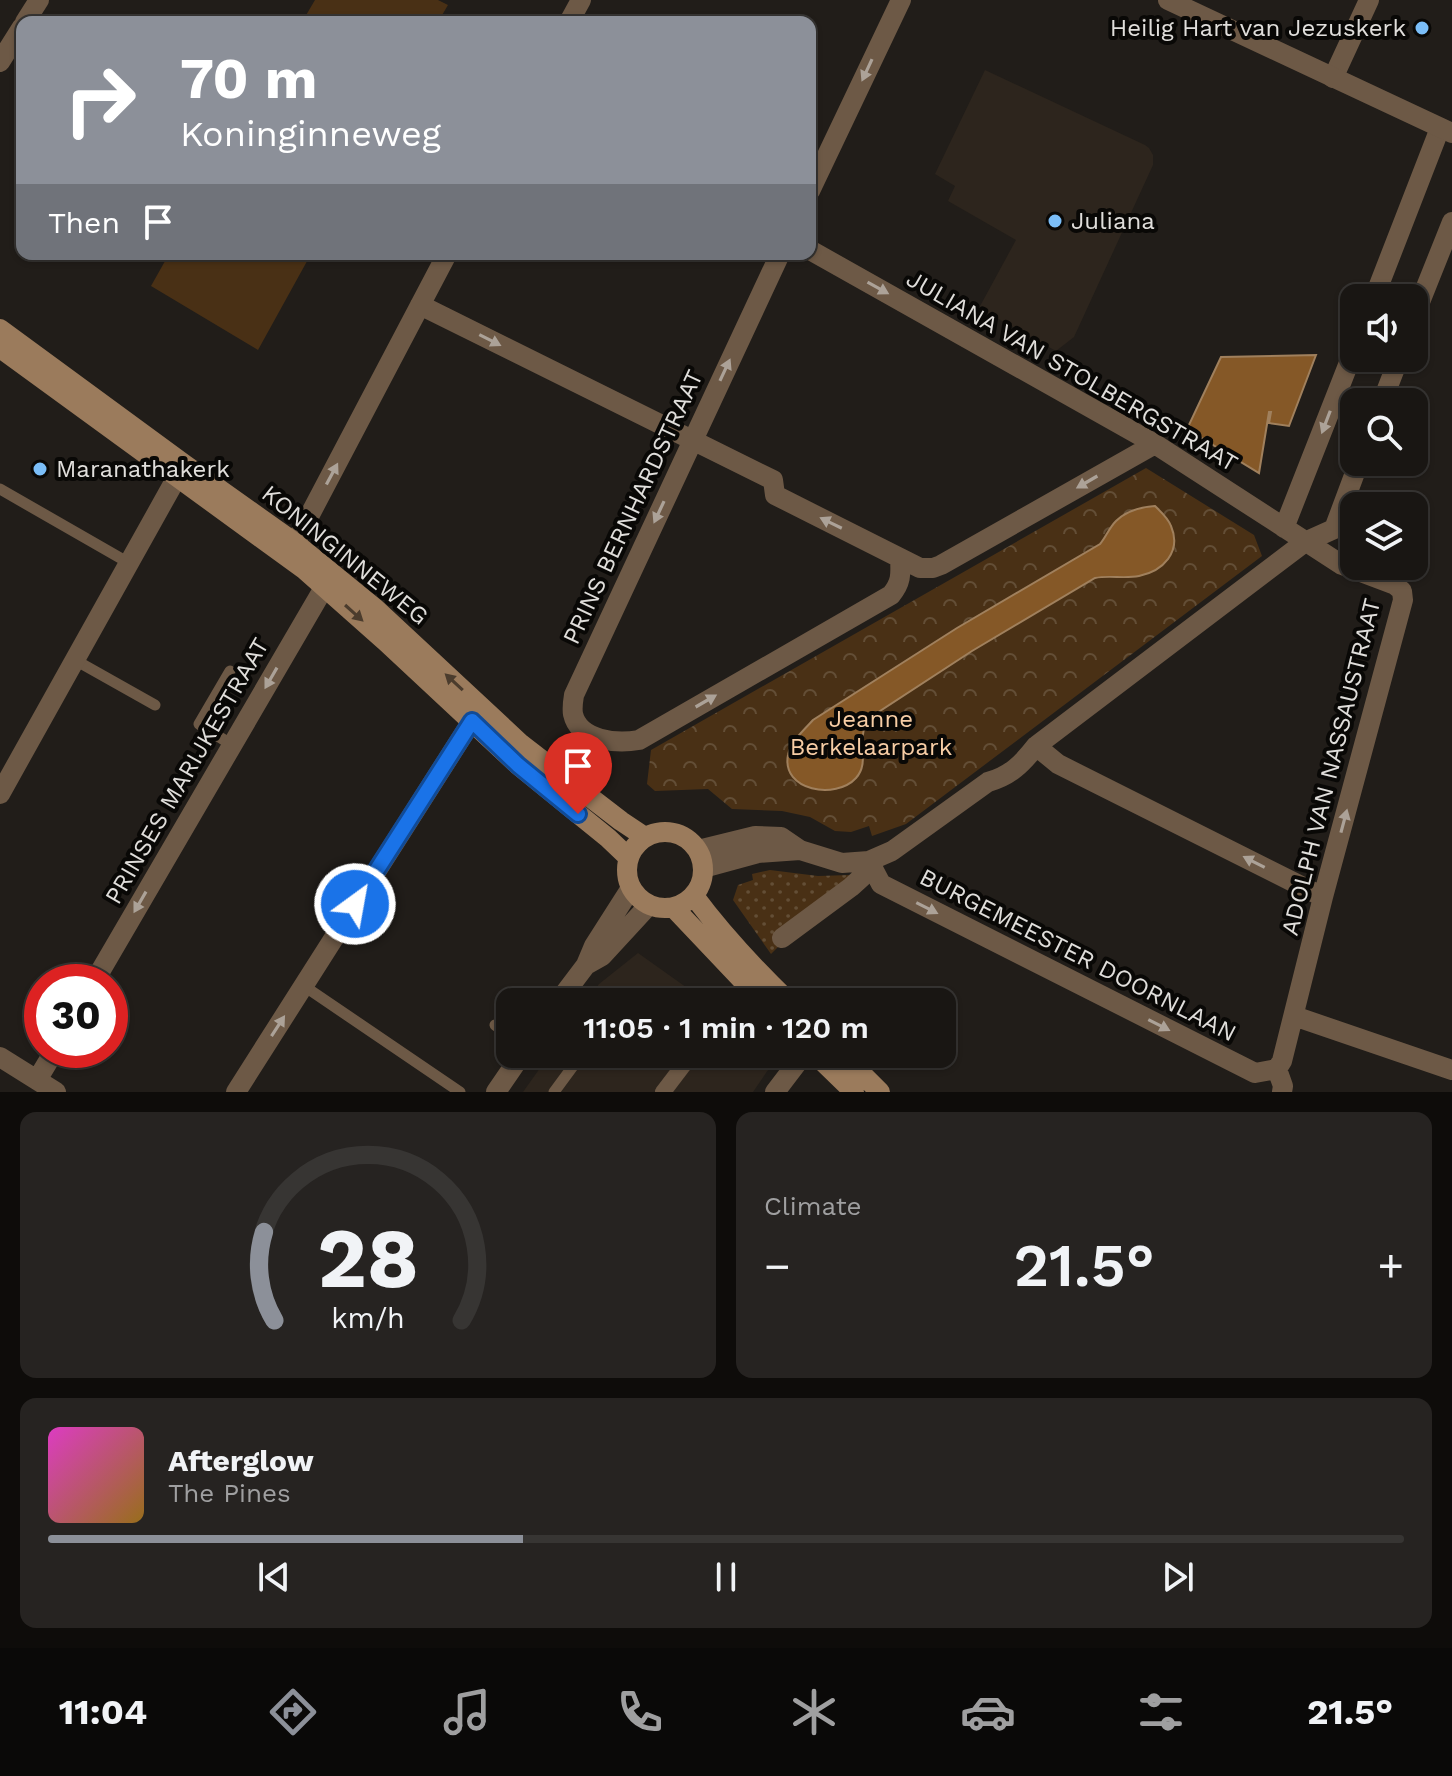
<!DOCTYPE html>
<html lang="en">
<head>
<meta charset="utf-8">
<style>
	:root { --surface:#191613; --page:#262321; --text:#f1f3f6; --muted:#9f9fa0; --line:#373533; --accent:#8c9099 }
	body { margin:0; font-family:"Work Sans",sans-serif; background:var(--page); color:var(--text); height:100vh; display:flex; flex-direction:column; font-size:30px; white-space:nowrap }
	* { box-sizing:border-box; margin:0 }
	p { font-size:26px; color:var(--muted) }
	.icon { flex:none; width:44px; height:44px; fill:none; stroke:currentColor; stroke-width:2; stroke-linecap:round; stroke-linejoin:round }
	.map { position:relative; height:1092px; overflow:hidden }
	.details { display:flex; flex-direction:column; gap:20px; padding:20px; background:#0e0c0a; flex:1 }
	.details>* { flex:none }
	.top-card { position:absolute; left:16px; top:16px; width:800px; height:244px; border-radius:16px; box-shadow:0 2px 6px #0004,0 0 0 2px var(--line); background:#8c9099; color:#fff; overflow:hidden }
	.buttons { position:absolute; left:1340px; top:284px; display:grid; gap:16px }
	.buttons a { display:grid; place-items:center; width:88px; height:88px; border-radius:16px; background:var(--surface); box-shadow:0 2px 6px #0004,0 0 0 2px var(--line); font-size:40px }
	.speed { position:absolute; left:24px; top:964px; display:flex; gap:16px; font-size:40px; font-weight:700; text-align:center }
	.speed>* { display:grid; place-content:center; width:104px; height:104px; border-radius:50%; background:var(--surface); box-shadow:0 2px 6px #0004,0 0 0 2px var(--line); line-height:1 }
	.speed .limit { border:12px solid #d22; background:#fff; color:#111 }
	.pin { position:absolute; display:grid; place-items:center; width:68px; height:68px; color:#fff; margin:-82px -34px; border-radius:50% 50% 50% 0; rotate:-45deg; box-shadow:0 0 8px #0007 }
	.pin .icon { rotate:45deg }
	.me { position:absolute; width:88px; margin:-44px; rotate:32deg; stroke-linejoin:round; filter:drop-shadow(0 0 6px #0008) }
	.turn { display:flex; align-items:center; gap:28px; height:168px; padding:0 32px; font-size:36px }
	.turn .icon { width:104px; height:104px; stroke-width:2.5 }
	.turn b { display:block; font-size:56px; line-height:68px }
	.then { display:flex; align-items:center; height:76px; padding:0 32px; background:#0003; gap:16px; font-size:30px }
	.big { font-size:60px; font-weight:600; line-height:1.1 }
	.details .card { flex:1; display:flex; flex-direction:column; justify-content:center; gap:12px; min-width:0; padding:0 28px; border-radius:16px; background:var(--page) }
	.details .dial { align-items:center; gap:0 }
	.dial svg { height:208px; overflow:visible; fill:none; stroke:var(--line); stroke-width:7; stroke-linecap:round; text-anchor:middle }
	.dial text { fill:var(--text); stroke:none }
	.song { display:flex; align-items:center; gap:24px }
	.cover { width:96px; height:96px; border-radius:12px; background:linear-gradient(135deg,hsl(310 70% 55%),hsl(40 70% 35%)) }
	.played { height:8px; border-radius:4px; background:linear-gradient(90deg,var(--accent) 35%,var(--line) 35%) }
	.keys { display:flex; justify-content:space-around; direction:ltr }
	.heat { display:flex; justify-content:space-between; align-items:center; font-size:44px; direction:ltr }
	.details .tiles { flex:1; display:grid; gap:20px; grid-template-columns:1fr 1fr }
	.card:last-child { grid-column:span 2 }
	.trip { position:absolute; left:496px; top:988px; width:460px; height:80px; border-radius:16px; background:var(--surface); box-shadow:0 2px 6px #0004,0 0 0 2px var(--line); font-weight:600; line-height:80px; text-align:center }
	.tabs { display:flex; height:128px; justify-content:space-around; align-items:center; background:#0a0908; color:var(--muted) }
	.tabs .icon { width:56px; height:56px }
	.tabs .on { color:var(--accent) }
	.tabs b { font-size:36px; color:var(--text) }
	.map>svg:first-child { display:block }
</style>
</head>
<body>
<div class="map">
<svg width="1452" height="1092" viewBox="0 0 1452 1092">
	<defs>
		<pattern id="grass-dots" width="8" height="8" patternUnits="userSpaceOnUse" patternTransform="scale(2)"><rect width="8" height="8" fill="#493015"/><path d="M2 2h.1M6 6h.1" fill="none" stroke="#634e36" stroke-width="1.8" stroke-linecap="round"/></pattern>
		<pattern id="forest-crowns" width="20" height="18" patternUnits="userSpaceOnUse" patternTransform="scale(2)"><rect width="20" height="18" fill="#493015"/><path d="M2 6a3 3 0 1 1 6 0M12 15a3 3 0 1 1 6 0" fill="none" stroke="#634e36"/></pattern>
	</defs>
	<rect width="100%" height="100%" fill="#211d19"/>
	<path fill="#2d251d" d="M985,70l160,75 4,3 4,7v10l-79,172 -18,14 -77,-43 37,-68 -68,-39 7,-15 -20,-12z
		M638,953l69,49h-121l13,-18z
		M550,1054h229l-26,38h-230z"/>
	<path fill="url(#grass-dots)" d="M770,870l48,6 32,-1 -79,79 -38,-54 5,-15 15,-5 -1,-6z"/>
	<path fill="url(#forest-crowns)" d="M1146,468l108,67 8,21 -356,268 -34,12 -3,-10 -18,6 -16,-1 -25,-14 -28,-6 -50,-2 -24,-20 -53,2 -8,-7 4,-34z"/>
	<path fill="#493015" d="M315,0h123l10,5 -10,17h-136z
		M169,254h142l-53,96 -107,-64z"/>
	<path fill="#855827" stroke="#a0805d" stroke-width="2" d="M1316,355l-27,71 -20,-3 2,-11h-2l-10,61 -72,-44 34,-72z
		M1155,506c6,6 13,12 16,20 11,26 -8,45 -32,50 -15,3 -30,-1 -44,2l-123,73 -98,64c-1,2 -7,7 -8,9 -9,17 4,39 -10,54 -20,22 -75,13 -68,-23 2,-13 17,-26 25,-35l144,-92 143,-84c6,-7 9,-16 16,-23 10,-10 25,-14 39,-15z"/>
	<g fill="none" stroke-linecap="round" stroke-linejoin="round">
		<path stroke="#6d5946" stroke-width="11" d="M0,489l129,74
			M75,660l80,45
			M230,671l-31,53 33,21
			M304,986l156,106
			M495,1025l15,11
			M554,1092l28,-38"/>
		<path stroke="#6d5946" stroke-width="16" d="M663,1092l29,-38"/>
		<path stroke="#6d5946" stroke-width="20" d="M569,22l12,-22
			M1333,78l36,-78
			M810,191l91,-191
			M810,250l345,194 187,121 53,20 7,6 1,9 -80,297 -41,164 -5,8
			M780,254l-206,441c-1,6 -2,13 -1,19 6,27 44,30 66,26l252,-145c10,-12 10,-20 9,-36
			M1374,298l66,-170
			M420,305l353,175 2,15 145,73h13l8,-3 214,-121
			M1414,317l38,-95
			M1382,402l17,-44
			M1284,528l70,-178
			M295,543l152,-289
			M1036,746l22,18 265,133
			M0,794l177,-317
			M698,850l57,-14 26,1 19,13 42,13 27,-2 23,-10 96,-69c22,-6 34,-18 48,-36l269,-204 29,-13 25,-67
			M869,861l12,23 374,189 22,-4
			M703,868l55,-15 42,-3
			M782,938l69,-51 11,-10 7,-16
			M94,982l231,-396
			M1294,1016l158,54
			M0,1057l56,35
			M1277,1069l6,17 -1,6
			M37,1080l18,-30
			M236,1092l236,-371
			M775,1092l29,-38"/>
		<path stroke="#6d5946" stroke-width="20" d="M1168,0l284,133
			M25,22l14,-22
			M0,62l22,-35
			M586,965l16,-9 47,-51
			M558,1002l28,-37 8,-19 37,-58
			M496,1092l26,-38"/>
		<path stroke="#9b7b5c" stroke-width="20" d="M0,329l184,135 111,79 81,66 145,135 100,77 24,16
			M0,348l305,222 80,71 133,124 90,73 21,20
			M627 870a38 38 0 1 1 76 0a38 38 0 1 1-76 0Z
			M694,896c28,38 61,73 95,106
			M673,907l90,95
			M815,1054l39,38
			M842,1054l38,38"/>
	</g>
	<defs><path id="oneway-solid" d="M-6-.8H1V-3.2L6.5 0L1 3.2V.8H-6Z" transform="scale(2)"/></defs>
	<g fill="#aca298">
		<use href="#oneway-solid" transform="translate(867 70) rotate(115)"/>
		<use href="#oneway-solid" transform="translate(878 288) rotate(29)"/>
		<use href="#oneway-solid" transform="translate(490 340) rotate(27)"/>
		<use href="#oneway-solid" transform="translate(725 370) rotate(-65)"/>
		<use href="#oneway-solid" transform="translate(1326 422) rotate(111)"/>
		<use href="#oneway-solid" transform="translate(332 474) rotate(-62)"/>
		<use href="#oneway-solid" transform="translate(1087 482) rotate(150)"/>
		<use href="#oneway-solid" transform="translate(659 512) rotate(115)"/>
		<use href="#oneway-solid" transform="translate(831 523) rotate(-154)"/>
		<use href="#oneway-solid" transform="translate(271 678) rotate(120)"/>
		<use href="#oneway-solid" transform="translate(706 701) rotate(-30)"/>
		<use href="#oneway-solid" transform="translate(1344 821) rotate(-75)"/>
		<use href="#oneway-solid" transform="translate(1254 862) rotate(-153)"/>
		<use href="#oneway-solid" transform="translate(140 902) rotate(120)"/>
		<use href="#oneway-solid" transform="translate(927 908) rotate(27)"/>
		<use href="#oneway-solid" transform="translate(1159 1025) rotate(27)"/>
		<use href="#oneway-solid" transform="translate(278 1026) rotate(-57)"/>
	</g>
	<g fill="#4b3c2d">
		<use href="#oneway-solid" transform="translate(354 613) rotate(42)"/>
		<use href="#oneway-solid" transform="translate(454 682) rotate(-137)"/>
	</g>
	<g fill="none" stroke-linecap="round" stroke-linejoin="round">
		<defs>
			<path id="route" d="M355,904l117,-183 46,44 60,49"/>
		</defs>
		<use href="#route" stroke="#114b97" stroke-width="20"/>
		<use href="#route" stroke="#1a73e8" stroke-width="14"/>
	</g>
	<g fill="#7bbef8" stroke="#090806" stroke-width="3">
		<circle cx="1422" cy="28" r="8"/>
		<circle cx="1055" cy="221" r="8"/>
		<circle cx="40" cy="469" r="8"/>
	</g>
	<g text-anchor="middle" stroke-width="8" stroke-linejoin="round" paint-order="stroke">
		<g font-size="24" fill="#e0dedb" stroke="#090806" text-anchor="start">
			<text x="1406" y="36" text-anchor="end">Heilig Hart van Jezuskerk</text>
			<text x="1071" y="229">Juliana</text>
			<text x="56" y="477">Maranathakerk</text>
		</g>
		<g font-size="24" fill="#e0dedb" stroke="#090806">
			<text transform="translate(1072 371) rotate(30)" y="8">JULIANA VAN STOLBERGSTRAAT</text>
			<text transform="translate(633 507) rotate(-65)" y="8">PRINS BERNHARDSTRAAT</text>
			<text transform="translate(345 555) rotate(39)" y="8">KONINGINNEWEG</text>
			<text transform="translate(1331 767) rotate(-76)" y="8">ADOLPH VAN NASSAUSTRAAT</text>
			<text transform="translate(187 771) rotate(-60)" y="8">PRINSES MARIJKESTRAAT</text>
			<text transform="translate(1078 955) rotate(27)" y="8">BURGEMEESTER DOORNLAAN</text>
		</g>
		<g font-size="24" fill="#f7cda5" stroke="#090806">
			<text x="871" y="727">Jeanne<tspan x="871" dy="28">Berkelaarpark</tspan></text>
		</g>
	</g>
</svg>
<div class="buttons">
<a><svg class="icon" aria-label="sound" viewBox="0 0 24 24"><path d="M4 9h4l5-4v14l-5-4H4zM17 9q2 3 0 6"/></svg></a>
<a><svg class="icon" aria-label="search" viewBox="0 0 24 24"><circle cx="10" cy="10" r="6"/><path d="M15 15l6 6"/></svg></a>
<a><svg class="icon" aria-label="layers" viewBox="0 0 24 24"><path d="M12 4l9 5-9 5-9-5zM3 14l9 5 9-5"/></svg></a>
</div>
<div class="speed"><div class="limit">30</div></div>
<div class="pin" style="left:578px;top:814px;background:#d93025"><svg class="icon" aria-label="arrive" viewBox="0 0 24 24"><path d="M6 21V4h12l-3 4 3 4H6"/></svg></div>
<svg class="me" style="left:355px;top:904px" viewBox="-20 -20 40 40"><circle r="17" fill="#1a73e8" stroke="#fff" stroke-width="3"/><path d="M0-11L8 9 0 5-8 9z" fill="#fff"/></svg>
<div class="trip">11:05 · 1 min · 120 m</div>
<div class="top-card">
<div class="turn"><svg class="icon" aria-label="right" viewBox="0 0 24 24"><path d="M7 20v-9h11M14 6l5 5-5 5"/></svg><div><b>70 m</b>Koninginneweg</div></div>
<div class="then">Then<svg class="icon" aria-label="arrive" viewBox="0 0 24 24"><path d="M6 21V4h12l-3 4 3 4H6"/></svg></div>
</div>
</div>
<section class="details">
<div class="tiles">
<div class="card dial"><svg viewBox="0 0 100 80">
<path d="M14 69A42 42 0 1 1 86 69"/>
<path d="M14 69A42 42 0 0 1 10 35" stroke="#8c9099"/>
<text x="50" y="56" font-size="32" font-weight="700">28</text>
<text x="50" y="72" font-size="11">km/h</text>
</svg></div>
<div class="card"><p>Climate</p>
<div class="heat"><a>−</a><b class="big">21.5°</b><a>+</a></div>
</div>
<div class="card">
<div class="song"><i class="cover"></i><div><b>Afterglow</b><p>The Pines</p></div></div>
<div class="played"></div>
<div class="keys"><svg class="icon" aria-label="previous" viewBox="0 0 24 24"><path d="M18 5L8 12l10 7zM5 5v14"/></svg><svg class="icon" aria-label="pause" viewBox="0 0 24 24"><path d="M8 5v14M16 5v14"/></svg><svg class="icon" aria-label="next" viewBox="0 0 24 24"><path d="M6 5l10 7-10 7zM19 5v14"/></svg></div>
</div>
</div>
</section>
<nav class="tabs">
<b>11:04</b>
<svg class="icon on" aria-label="directions" viewBox="0 0 24 24"><path d="M12 3l9 9-9 9-9-9zM9 14v-3h6M13 9l2 2-2 2"/></svg>
<svg class="icon" aria-label="music" viewBox="0 0 24 24"><path d="M9 18V5l10-2v13"/><circle cx="6" cy="18" r="3"/><circle cx="16" cy="16" r="3"/></svg>
<svg class="icon" aria-label="phone" viewBox="0 0 24 24"><path d="M5 4h4l2 5-3 2q2 4 5 5l2-3 5 2v4C11 20 4 13 5 4z"/></svg>
<svg class="icon" aria-label="climate" viewBox="0 0 24 24"><path d="M12 3v18M4 7l16 10M4 17L20 7"/></svg>
<svg class="icon" aria-label="car" viewBox="0 0 24 24"><path d="M5 17H2v-5l4-1 3-4h7l3 4 3 1v5h-3M9 17h6M6 11h13"/><circle cx="7" cy="17" r="2"/><circle cx="17" cy="17" r="2"/></svg>
<svg class="icon" aria-label="filters" viewBox="0 0 24 24"><path d="M4 7h16M4 17h16"/><circle cx="9" cy="7" r="2"/><circle cx="15" cy="17" r="2"/></svg>
<b>21.5°</b>
</nav>
</body>
</html>
